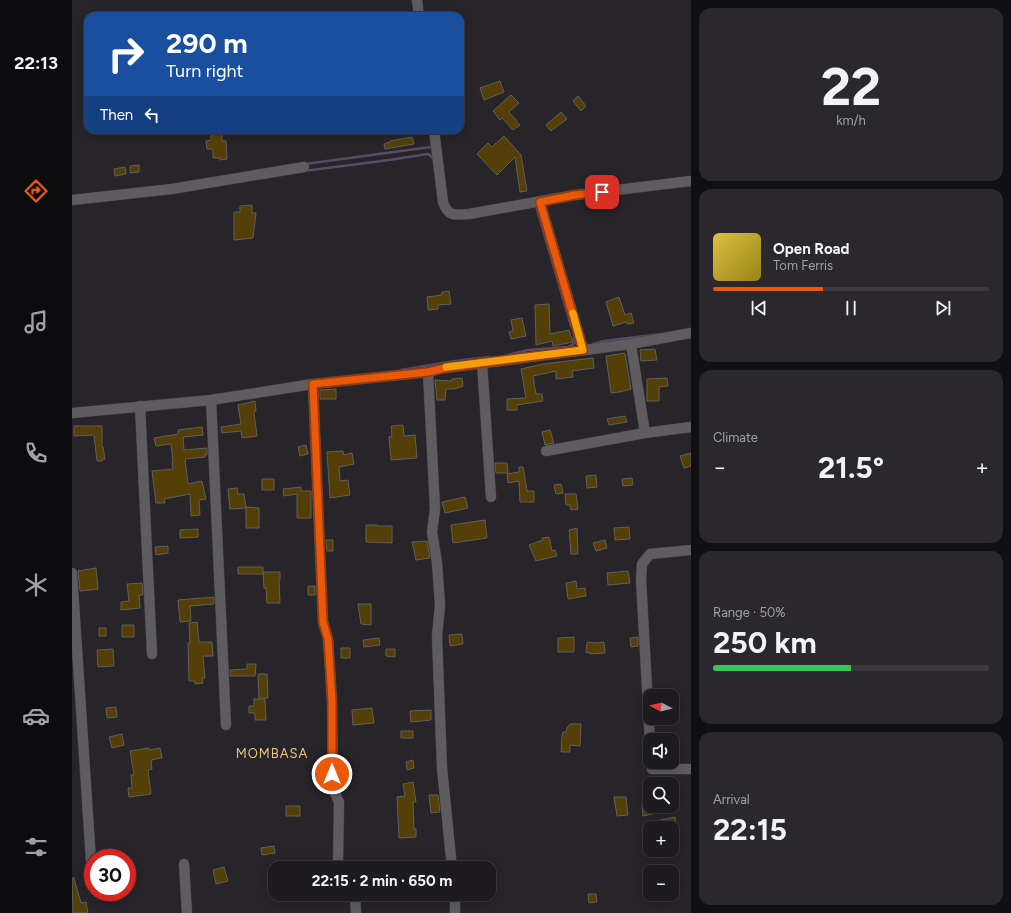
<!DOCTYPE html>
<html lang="en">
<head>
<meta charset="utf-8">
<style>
	:root { --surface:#1d1b20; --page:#2a282d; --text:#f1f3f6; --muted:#a0a1a5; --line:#3b393e; --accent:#ea580c }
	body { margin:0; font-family:Figtree,sans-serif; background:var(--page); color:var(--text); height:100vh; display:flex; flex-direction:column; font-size:15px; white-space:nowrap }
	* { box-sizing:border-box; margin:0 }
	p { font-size:13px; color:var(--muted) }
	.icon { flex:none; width:22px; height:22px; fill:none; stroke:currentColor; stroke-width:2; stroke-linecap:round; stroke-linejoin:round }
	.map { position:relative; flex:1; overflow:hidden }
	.sheet { display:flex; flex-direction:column; gap:8px; padding:8px; background:#100f12; width:320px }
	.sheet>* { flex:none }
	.banner { position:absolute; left:12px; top:12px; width:380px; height:122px; border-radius:12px; box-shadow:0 2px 10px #0003,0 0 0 1px var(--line); background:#1a4fa0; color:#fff; overflow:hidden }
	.needle { width:26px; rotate:277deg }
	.tools { position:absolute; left:571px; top:689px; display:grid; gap:8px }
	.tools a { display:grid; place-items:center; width:36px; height:36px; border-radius:8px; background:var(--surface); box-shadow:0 2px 10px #0003,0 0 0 1px var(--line); font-size:20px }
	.speed { position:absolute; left:12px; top:849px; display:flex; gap:8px; font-size:20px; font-weight:700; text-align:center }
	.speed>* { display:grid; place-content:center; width:52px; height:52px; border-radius:50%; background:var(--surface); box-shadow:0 2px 10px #0003,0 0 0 1px var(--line); line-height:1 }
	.speed .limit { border:6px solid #d22; background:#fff; color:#111 }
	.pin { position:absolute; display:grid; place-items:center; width:34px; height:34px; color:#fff; margin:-17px; border-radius:8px; box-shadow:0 2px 6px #0006 }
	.me { position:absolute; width:44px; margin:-22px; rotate:0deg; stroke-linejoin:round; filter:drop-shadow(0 0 3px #0008) }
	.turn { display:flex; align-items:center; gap:14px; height:84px; padding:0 16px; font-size:18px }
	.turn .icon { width:52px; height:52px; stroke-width:2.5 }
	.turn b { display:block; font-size:28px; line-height:34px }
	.then { display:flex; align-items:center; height:38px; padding:0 16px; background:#0003; gap:8px; font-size:15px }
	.big { font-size:30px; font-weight:700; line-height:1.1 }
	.sheet .widget { flex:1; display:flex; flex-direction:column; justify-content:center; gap:6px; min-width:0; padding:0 14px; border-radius:12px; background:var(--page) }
	.sheet .dial { align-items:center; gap:0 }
	.dial b { font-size:52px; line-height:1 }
	.song { display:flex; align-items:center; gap:12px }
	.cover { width:48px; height:48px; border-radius:6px; background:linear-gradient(135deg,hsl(50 70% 55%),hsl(50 70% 35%)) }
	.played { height:4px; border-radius:2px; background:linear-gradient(90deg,var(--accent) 40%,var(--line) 40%) }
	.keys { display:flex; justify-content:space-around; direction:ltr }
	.heat { display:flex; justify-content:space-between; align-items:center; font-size:22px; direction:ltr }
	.charge { height:6px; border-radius:3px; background:linear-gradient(90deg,#34c759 50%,var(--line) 0) }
	.trip { position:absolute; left:196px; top:861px; width:228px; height:40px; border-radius:12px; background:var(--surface); box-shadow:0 2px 10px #0003,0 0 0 1px var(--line); font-weight:700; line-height:40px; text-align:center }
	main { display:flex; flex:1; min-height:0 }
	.dock { display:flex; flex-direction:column; width:72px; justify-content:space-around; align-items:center; background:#0c0b0d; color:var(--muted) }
	.dock .icon { width:28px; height:28px }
	.dock .on { color:var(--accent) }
	.dock b { font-size:18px; color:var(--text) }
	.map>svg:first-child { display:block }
</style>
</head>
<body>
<main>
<nav class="dock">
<b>22:13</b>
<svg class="icon on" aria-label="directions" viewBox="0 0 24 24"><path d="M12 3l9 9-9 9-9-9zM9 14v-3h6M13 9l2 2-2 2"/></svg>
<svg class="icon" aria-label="music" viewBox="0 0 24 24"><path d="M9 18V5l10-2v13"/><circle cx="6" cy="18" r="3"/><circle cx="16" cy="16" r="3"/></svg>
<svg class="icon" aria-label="phone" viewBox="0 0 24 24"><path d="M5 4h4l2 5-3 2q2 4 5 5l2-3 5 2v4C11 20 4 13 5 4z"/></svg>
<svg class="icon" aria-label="climate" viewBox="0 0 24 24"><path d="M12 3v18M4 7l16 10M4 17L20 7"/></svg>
<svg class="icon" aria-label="car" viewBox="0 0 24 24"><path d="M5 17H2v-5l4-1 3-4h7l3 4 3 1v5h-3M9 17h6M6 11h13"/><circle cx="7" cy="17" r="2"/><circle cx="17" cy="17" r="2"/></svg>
<svg class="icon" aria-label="filters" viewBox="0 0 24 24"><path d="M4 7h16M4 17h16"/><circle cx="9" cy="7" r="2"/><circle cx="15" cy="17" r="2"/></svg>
</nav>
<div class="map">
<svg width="619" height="913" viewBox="0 0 619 913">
	<rect width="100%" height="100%" fill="#27242a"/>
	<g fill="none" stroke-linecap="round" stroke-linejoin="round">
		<path stroke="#594b66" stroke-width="2.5" d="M233,164l126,-17 3,1
			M232,171l85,-11 39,-6 6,5
			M462,206h2l35,120
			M521,344l11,-3 57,-7
			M432,356l24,-6 40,-3 7,-4 -1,-7
			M329,370l54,-9 34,-4"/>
	</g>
	<path fill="#543f09" stroke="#635f58" d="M428,81l4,11 -20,8 -4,-12z
		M439,95l8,8 -10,9 11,13 -7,5 -11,-12 -2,2 -7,-9z
		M506,96l8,10 -5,5 -8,-10z
		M489,112l6,7 -16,12 -5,-6z
		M150,134v7h4l1,18 -7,1v-2h-7v-9h-6l-1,-8 5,-1v-5z
		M432,136l17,19 6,36 -7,1 -5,-35 -18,18 -20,-21 11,-11 4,4z
		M340,137l2,7 -29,5 -1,-5 6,-2v-1z
		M67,165v7l-9,1v-7z
		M53,167l1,7 -11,2 -1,-7z
		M180,205v8h4l-3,25 -19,2v-28h6v-6z
		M377,291l2,13 -13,1v4l-10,1 -1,-13 15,-2v-3z
		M547,297l6,18 6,-2 3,10 -7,1 -1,-2 -13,4 -7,-24z
		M477,304l1,30 19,-4 4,12 -20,4 -1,-5 -16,4 -1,-40z
		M450,318l4,18 -15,3 -2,-7 4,-1 -2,-11z
		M583,349l2,11 -16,1 -1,-11z
		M553,353l6,36 -12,3 -8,1 -5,-37z
		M521,358l1,10 -22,3 1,6 -17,2v-8l-23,5 3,18h6l1,7 -26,4v5h-10v-11l19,-1 -5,-29 22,-5z
		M390,378l1,8 -9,3h-8l-1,11h-8l-2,-20 17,1v-2z
		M595,378l1,8 -9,1v14h-12v-22z
		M264,389v10h-16v-9z
		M183,401l1,10 -2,1 3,24 -15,2 -1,-7 -19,2 -1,-6 20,-3 -3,-19z
		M553,416l2,6 -18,3 -2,-6z
		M331,425l1,11 11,-1 2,23 -26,2 -2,-23 3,-1 -1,-10z
		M2,426h28v21h1l2,12h-3v2h-5l-3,-26 -20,1z
		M130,427l1,8 -20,2 1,13 23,-2v7h-3l1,2 -20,2 3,25 14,-3 4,18 -7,1 1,15 -9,1 -1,-22 -26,5 1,4h-9l-4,-32 21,-2 -1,-6h1l-2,-19 -15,2 -2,-8 24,-4v-4z
		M478,430l4,13 -9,2 -3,-13z
		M234,445l2,9 -8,2 -2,-9z
		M271,451l1,4 8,-2 2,11 -15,3 1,14 8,-1 2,15 -20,3 -3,-46z
		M619,453v13l-7,2 -4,-12z
		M423,463h12l1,10h-12z
		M447,467h4l4,24h7v11h-14l-1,-21 -11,2 -1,-9 12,-2z
		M524,475l1,12 -10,1 -1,-12z
		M560,478l1,7 -10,1 -1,-7z
		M190,479h12v11h-12z
		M489,484l2,9 -7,1 -2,-9z
		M229,487v4h10v27h-14v-24l-13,2 -1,-7z
		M165,488l1,6h6l2,14 -16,1 -2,-20z
		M493,494h11l2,15 -7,1 -1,-5h-4z
		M393,497l3,11 -23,5 -3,-11z
		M174,507l13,1v20h-13z
		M413,520l2,18 -34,5 -2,-18z
		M294,525h11v1h15v17l-26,-1z
		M557,527l1,12 -15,1 -1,-12z
		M505,528l1,26h-7l-2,-24z
		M126,529v8l-18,1v-8z
		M477,537l3,14 3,-1 2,6 -21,5 -7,-16 14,-5 -1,-2z
		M254,540h7v11h-6z
		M533,540l2,8 -11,3 -3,-8z
		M355,541l3,17 -14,2 -4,-18z
		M96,546v7l-12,2 -1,-8z
		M166,567h25v7h-25z
		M24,568l2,21 -18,2 -2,-20z
		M556,571l2,12 -22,2 -1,-12z
		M191,572h17v8h-1l1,23h-13l-1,-15h-2z
		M504,581l1,8 8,-1 1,8 -18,3 -2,-16z
		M70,583l1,12h-4l1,13 -19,2v-8l8,-1 -2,-17z
		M236,586h7v9h-7z
		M142,597v7l-24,2 1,15 -11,1 -2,-22z
		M286,604h13v21l-10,-1z
		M125,622l2,20h13l1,14h-10l2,22h-3l1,5 -8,1v-3h-6l-1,-38h2l-1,-20z
		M50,625h12v12h-12z
		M27,628h7v8h-7z
		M390,634l1,10 -13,2 -1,-11z
		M502,637v15h-16v-14z
		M566,637v9l-7,1 -1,-9z
		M307,638l1,7 -16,2 -1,-7z
		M515,642l10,1 7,-1 1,11 -15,1v-2l-4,1z
		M269,648h9v10h-9z
		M41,649l1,17 -16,1 -1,-17z
		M314,649h9v8l-9,-1z
		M175,664h9l-1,12h-25v-6l17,-1z
		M186,674h9l1,24h-9z
		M182,699h11l1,21h-11v-7h-6v-7h5z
		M44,707l1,10 -10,1 -1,-10z
		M300,708l2,15 -21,2 -1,-15z
		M359,710v10l-20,2 -1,-11z
		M498,724h11l-1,22 -10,-1v7h-9l1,-17 1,-3h3l1,-4z
		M329,731h12v7h-12z
		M50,734l2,11 -12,3 -3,-11z
		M77,748v2l11,-2 2,10 -11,2 1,9 -4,1 3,24 -22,3 -1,-9h4l-1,-13h3l-4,-24z
		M341,760l1,8 -7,2 -1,-8z
		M341,782l3,20h-3l1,27h2v8l-17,1 -2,-41 8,-1 -2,-12z
		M357,795h9l2,17 -9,1z
		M542,797h12l2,18 -11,1z
		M578,804l3,10 -10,2 -1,-11z
		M214,806h14v10h-14z
		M603,817l1,8 -19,3 -1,-7z
		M202,846l1,7 -13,2 -1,-7z
		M152,867l4,14 -12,3 -3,-14z
		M0,878h2l7,25 5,-1 2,11h-15z
		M516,894h8l1,8 -8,1z"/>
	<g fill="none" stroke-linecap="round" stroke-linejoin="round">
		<defs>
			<path id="minor" d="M345,0l2,16
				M362,130l9,72c5,15 12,13 26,12l106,-19 116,-14
				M0,200l100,-11 132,-22
				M468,202l43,147
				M559,344l14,89
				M410,363l9,134
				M356,372l7,137 -3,23 5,31 3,42 -3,31 5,132 10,100
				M241,384l10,238 5,17 4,62 1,88 6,13 -1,61 1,5
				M139,400l15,325
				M68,406l12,248
				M0,413l139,-13 102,-16 115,-12 17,-4 186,-24 60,-11
				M474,451l99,-18 46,-6
				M0,573l20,303
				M578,743l-9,-164 1,-15 8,-10 41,-4
				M579,762l1,7h39
				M112,864l3,49
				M283,894l1,19
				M383,894v19"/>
		</defs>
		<use href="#minor" stroke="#424045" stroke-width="11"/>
		<use href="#minor" stroke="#5e5c60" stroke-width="10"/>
	</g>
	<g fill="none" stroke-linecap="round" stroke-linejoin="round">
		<defs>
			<path id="route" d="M260,774v-73l-4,-62 -5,-17 -10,-238 115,-12 17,-4 138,-18 -43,-148 35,-7 27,-3"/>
		</defs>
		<use href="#route" stroke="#983908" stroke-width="10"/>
		<use href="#route" stroke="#ea580c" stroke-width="7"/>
		<path stroke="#f59e0b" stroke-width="7" d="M374,367l137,-17 -10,-37"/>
	</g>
	<g text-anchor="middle" stroke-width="4" stroke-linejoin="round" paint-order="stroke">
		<g font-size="13" letter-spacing="1" fill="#e8c57c" stroke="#27242a">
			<text x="200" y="758">MOMBASA</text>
		</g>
	</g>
</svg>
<div class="tools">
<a><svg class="needle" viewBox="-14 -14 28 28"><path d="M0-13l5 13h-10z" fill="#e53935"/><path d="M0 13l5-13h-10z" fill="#a0a1a5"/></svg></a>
<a><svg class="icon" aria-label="sound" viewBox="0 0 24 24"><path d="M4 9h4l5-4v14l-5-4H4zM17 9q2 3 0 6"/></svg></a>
<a><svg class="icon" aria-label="search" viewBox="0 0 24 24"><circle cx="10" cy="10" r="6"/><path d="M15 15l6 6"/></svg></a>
<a>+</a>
<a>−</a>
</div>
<div class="speed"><div class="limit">30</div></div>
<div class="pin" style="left:530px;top:192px;background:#d93025"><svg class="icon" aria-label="arrive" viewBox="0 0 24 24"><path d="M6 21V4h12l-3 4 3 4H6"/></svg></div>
<svg class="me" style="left:260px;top:774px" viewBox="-20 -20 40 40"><circle r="17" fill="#ea580c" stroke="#fff" stroke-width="3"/><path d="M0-11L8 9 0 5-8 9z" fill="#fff"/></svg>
<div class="trip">22:15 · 2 min · 650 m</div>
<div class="banner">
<div class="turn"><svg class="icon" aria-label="right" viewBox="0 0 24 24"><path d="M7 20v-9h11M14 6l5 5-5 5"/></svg><div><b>290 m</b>Turn right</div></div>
<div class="then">Then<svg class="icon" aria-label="left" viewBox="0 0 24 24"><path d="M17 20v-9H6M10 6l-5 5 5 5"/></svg></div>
</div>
</div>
<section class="sheet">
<div class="widget dial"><b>22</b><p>km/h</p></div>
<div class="widget">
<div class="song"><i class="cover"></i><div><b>Open Road</b><p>Tom Ferris</p></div></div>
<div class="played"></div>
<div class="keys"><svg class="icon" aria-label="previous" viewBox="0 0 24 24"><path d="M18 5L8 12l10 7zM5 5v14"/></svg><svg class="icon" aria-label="pause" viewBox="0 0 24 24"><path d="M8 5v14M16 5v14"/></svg><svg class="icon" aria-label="next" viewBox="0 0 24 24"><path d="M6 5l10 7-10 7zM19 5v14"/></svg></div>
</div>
<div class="widget"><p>Climate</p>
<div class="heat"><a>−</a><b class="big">21.5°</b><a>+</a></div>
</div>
<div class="widget"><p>Range · 50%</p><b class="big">250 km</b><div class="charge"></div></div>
<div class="widget"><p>Arrival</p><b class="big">22:15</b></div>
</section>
</main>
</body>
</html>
